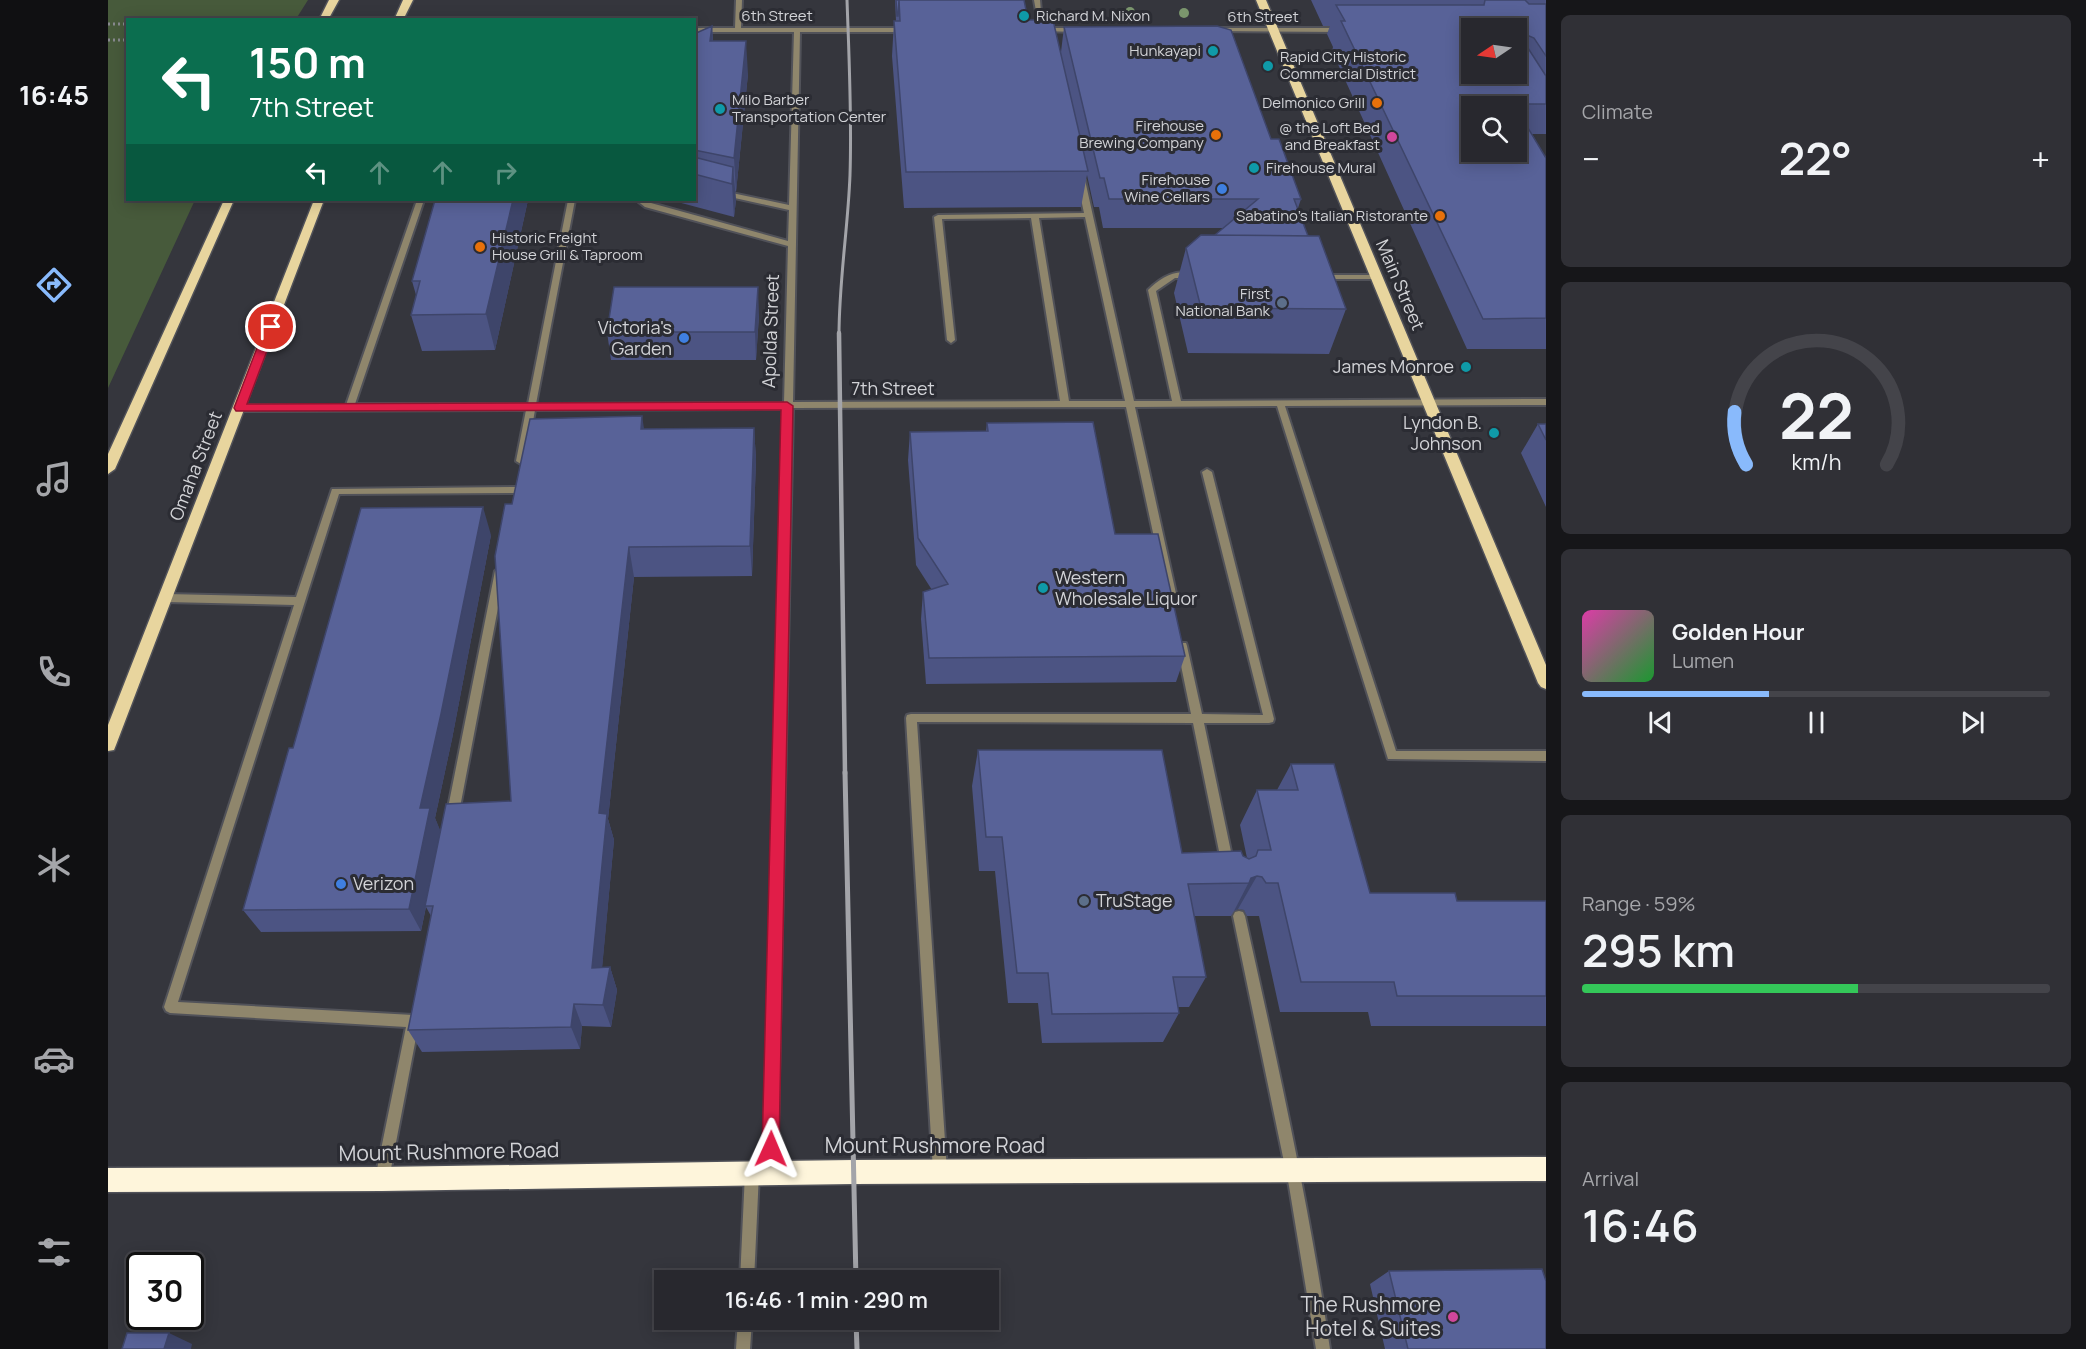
<!DOCTYPE html>
<html lang="en">
<head>
<meta charset="utf-8">
<style>
	:root { --surface:#28282e; --page:#303036; --text:#f1f3f6; --muted:#a5a6aa; --line:#44444a; --accent:#89bafc }
	body { margin:0; font-family:Manrope,sans-serif; background:var(--page); color:var(--text); height:100vh; display:flex; flex-direction:column; font-size:22px; white-space:nowrap }
	* { box-sizing:border-box; margin:0 }
	p { font-size:20px; color:var(--muted) }
	.icon { flex:none; width:33px; height:33px; fill:none; stroke:currentColor; stroke-width:2; stroke-linecap:round; stroke-linejoin:round }
	.map { position:relative; flex:1; overflow:hidden }
	.sheet { display:flex; flex-direction:column; gap:15px; padding:15px; background:#161619; width:540px }
	.sheet>* { flex:none }
	.guide { position:absolute; left:18px; top:18px; width:570px; height:183px; border-radius:0px; box-shadow:0 3px 15px #0003,0 0 0 2px var(--line); background:#0b6e4f; color:#fff; overflow:hidden }
	.needle { width:39px; rotate:257deg }
	.fabs { position:absolute; left:1353px; top:18px; display:grid; gap:12px }
	.fabs a { display:grid; place-items:center; width:66px; height:66px; border-radius:0px; background:var(--surface); box-shadow:0 3px 15px #0003,0 0 0 2px var(--line); font-size:30px }
	.speed { position:absolute; left:18px; top:1252px; display:flex; gap:12px; font-size:30px; font-weight:700; text-align:center }
	.speed>* { display:grid; place-content:center; width:78px; height:78px; border-radius:50%; background:var(--surface); box-shadow:0 3px 15px #0003,0 0 0 2px var(--line); line-height:1 }
	.speed .limit { border:3px solid #111; border-radius:9px; background:#fff; color:#111 }
	.pin { position:absolute; display:grid; place-items:center; width:51px; height:51px; color:#fff; margin:-26px; border:3px solid #fff; border-radius:50%; box-shadow:0 2px 6px #0007 }
	.me { position:absolute; width:66px; margin:-33px; rotate:1deg; stroke-linejoin:round; filter:drop-shadow(0 0 4px #0008) }
	.turn { display:flex; align-items:center; gap:21px; height:126px; padding:0 24px; font-size:27px }
	.turn .icon { width:78px; height:78px; stroke-width:2.5 }
	.turn b { display:block; font-size:42px; line-height:51px }
	.lanes { display:flex; align-items:center; height:57px; padding:0 24px; background:#0003; justify-content:center; gap:30px; direction:ltr }
	.lanes .off { opacity:.35 }
	.big { font-size:45px; font-weight:600; line-height:1.1 }
	.sheet .card { flex:1; display:flex; flex-direction:column; justify-content:center; gap:9px; min-width:0; padding:0 21px; border-radius:9px; background:var(--page) }
	.sheet .dial { align-items:center; gap:0 }
	.dial svg { height:156px; overflow:visible; fill:none; stroke:var(--line); stroke-width:7; stroke-linecap:round; text-anchor:middle }
	.dial text { fill:var(--text); stroke:none }
	.song { display:flex; align-items:center; gap:18px }
	.cover { width:72px; height:72px; border-radius:9px; background:linear-gradient(135deg,hsl(320 70% 55%),hsl(130 70% 35%)) }
	.played { height:6px; border-radius:3px; background:linear-gradient(90deg,var(--accent) 40%,var(--line) 40%) }
	.keys { display:flex; justify-content:space-around; direction:ltr }
	.heat { display:flex; justify-content:space-between; align-items:center; font-size:33px; direction:ltr }
	.charge { height:9px; border-radius:4px; background:linear-gradient(90deg,#34c759 59%,var(--line) 0) }
	.trip { position:absolute; left:546px; top:1270px; width:345px; height:60px; border-radius:0px; background:var(--surface); box-shadow:0 3px 15px #0003,0 0 0 2px var(--line); font-weight:600; line-height:60px; text-align:center }
	main { display:flex; flex:1; min-height:0 }
	.menu { display:flex; flex-direction:column; width:108px; justify-content:space-around; align-items:center; background:#101012; color:var(--muted) }
	.menu .icon { width:42px; height:42px }
	.menu .selected { color:var(--accent) }
	.menu b { font-size:27px; color:var(--text) }
	.map>svg:first-child { display:block }
</style>
</head>
<body>
<main>
<nav class="menu">
<b>16:45</b>
<svg class="icon selected" aria-label="directions" viewBox="0 0 24 24"><path d="M12 3l9 9-9 9-9-9zM9 14v-3h6M13 9l2 2-2 2"/></svg>
<svg class="icon" aria-label="music" viewBox="0 0 24 24"><path d="M9 18V5l10-2v13"/><circle cx="6" cy="18" r="3"/><circle cx="16" cy="16" r="3"/></svg>
<svg class="icon" aria-label="phone" viewBox="0 0 24 24"><path d="M5 4h4l2 5-3 2q2 4 5 5l2-3 5 2v4C11 20 4 13 5 4z"/></svg>
<svg class="icon" aria-label="climate" viewBox="0 0 24 24"><path d="M12 3v18M4 7l16 10M4 17L20 7"/></svg>
<svg class="icon" aria-label="car" viewBox="0 0 24 24"><path d="M5 17H2v-5l4-1 3-4h7l3 4 3 1v5h-3M9 17h6M6 11h13"/><circle cx="7" cy="17" r="2"/><circle cx="17" cy="17" r="2"/></svg>
<svg class="icon" aria-label="filters" viewBox="0 0 24 24"><path d="M4 7h16M4 17h16"/><circle cx="9" cy="7" r="2"/><circle cx="15" cy="17" r="2"/></svg>
</nav>
<div class="map">
<svg width="1438" height="1349" viewBox="0 0 1438 1349">
	<rect width="100%" height="100%" fill="#35363d"/>
	<path fill="#475a3b" d="M0,0h200l-12,19 -168,1v180h67l-87,188z"/>
	<g fill="none" stroke-linecap="round" stroke-linejoin="round">
		<defs>
			<path id="minor" d="M628,0h6l-1,28h166l3,2 -3,2h-107l-7,370 267,-1 -29,-183 -89,1 13,121 -4,3 -4,-3 -13,-123 4,-2 146,-2 -7,-33 4,-2 4,2 49,221h38l-24,-111c12,-12 31,-24 47,-14l-4,2h-16l-19,13 25,110 365,-2v6l-261,1 111,345h150v10l-158,-2 -111,-353 -142,1 42,191 -5,4 -5,-4 -41,-191 -333,1 -16,764 -2,5 -5,2 -5,-2 -2,-5 21,-763 -249,1 -9,51 -5,3 -5,-3 10,-51 -286,1 -4,-3 4,-3h106l71,-205h7l-69,204h173l40,-204h7l-39,204 248,-1 4,-157 -143,-39 -9,-7h8l7,3 137,38 1,-31 -95,-21v-4l95,20 5,-173h-100v-4h41zM977,217l40,184h-56l-30,-183z
				M926,0h6l1,12 -5,-1z
				M935,28h35l3,2 -3,2 -37,-1v-2z
				M1109,28h125l3,2 -3,2 -127,-1v-2z
				M1210,275h59l4,2 -4,2h-59z
				M1099,469l5,3 62,247 -1,3 -4,1h-65l30,143 -2,4 -4,1 -4,-1 -2,-4 -29,-143 -276,-1 30,449 -2,5 -5,2 -5,-2 -2,-5 -27,-453 1,-3 4,-1h280l-14,-68 1,-3h8l1,3 15,68 61,1 -61,-243z
				M407,487l5,3 -5,3 -176,1 -161,508 235,13 4,2 2,5 -30,157 -2,5 -5,2 -5,-2 -2,-5 31,-152 -236,-14 -4,-2 -2,-4 130,-402 -128,-3 -5,-4 5,-4 130,3 36,-108z
				M392,567l5,4 -47,247 -2,3 -4,2 -4,-2 -2,-3 49,-247z
				M1131,911l4,1 2,4c32,144 64,287 85,433h-14l-27,-163 -56,-270 2,-4z
				M644,1166l5,2 2,5 -5,108h-14l5,-108 2,-5z
				M630,1320h14l-2,29h-14z"/>
			<path id="major" d="M221,0h10l-11,20h-9z
				M295,0h10l-10,20h-9z
				M1148,0h10l280,665v24l-5,-2 -3,-4z
				M116,200h10l-119,269 -7,5v-20z
				M206,200h10l-208,545 -2,5 -6,1v-26z"/>
			<path id="highway" d="M1438,1157v24l-693,3 -471,7 -274,1v-24l274,-1 471,-7z"/>
		</defs>
		<use href="#minor" stroke="#515259" stroke-width="4"/>
		<use href="#major" stroke="#515259" stroke-width="3"/>
		<use href="#highway" stroke="#515259" stroke-width="3"/>
		<path stroke="#88898e" stroke-width="3" stroke-dasharray="2 3" stroke-linecap="butt" d="M0,24h20
			M0,40h20"/>
		<use href="#minor" fill="#8f866c" fill-rule="evenodd"/>
		<use href="#major" fill="#e8d59e" fill-rule="evenodd"/>
		<use href="#highway" fill="#fef5db" fill-rule="evenodd"/>
		<path stroke="#a3a4a9" stroke-width="3" d="M731,335c0,-54 9,-107 11,-160 2,-59 -1,-117 -3,-175"/>
		<path stroke="#a3a4a9" stroke-width="4.5" d="M731,333l6,441"/>
		<path stroke="#a3a4a9" stroke-width="5" d="M737,772l11,509
			M748,1320l1,29"/>
	</g>
	<g fill="#7b966d">
		<circle cx="1022" cy="12" r="5"/>
		<circle cx="1076" cy="13" r="5"/>
		<circle cx="977" cy="15" r="5"/>
	</g>
	<path fill="#4c5483" fill-rule="evenodd" d="M787,0h129l4,20 33,32 3,-25 207,112 30,60 -3,9 10,28 38,73 -17,45 -141,-1 -14,-60 12,-45 29,-13 9,-7h-121l-4,-21h-5l-7,-32 -6,32 -177,1 -12,-152 2,-35h2z
		M1203,0h235v134h-14l14,24v191h-79l-135,-298 1,-4 -6,-13 3,-8h-7zM1364,106h44v46z
		M604,26l1,15 35,33 -12,118 -1,-1 1,9 -2,17 -64,-17h24v-166z
		M420,200l-33,150 -73,1 -11,-36 5,-20 -4,-14z
		M651,315l-3,45h-145l-4,-28z
		M879,423l128,111 70,122 -9,26 -250,2 -5,-65 2,-27 9,-2 -16,-25 -8,-105 2,-28 76,-1z
		M1430,424h8v83l-25,-54z
		M646,428l2,31 -4,117 -118,1 -26,242 6,21 -12,127h8l7,23 -6,37 -29,-1 -2,23 -158,3 -14,-22 23,-114 -5,-9 -5,24 -160,1 -18,-22 248,-375 -39,204 -17,79 5,13 71,-30 1,-297 132,-75z
		M870,750l204,103 61,3 4,2 -7,-33 17,-35h20l14,-26 79,129 87,8h89v125h-175l-3,-14h-88l-21,-96h-12l-3,-6 -6,-1 -4,2 -3,5h-37l12,61 -17,30h-11l1,6 -16,29 -121,1 -4,-40h-30l-13,-132h-16l-7,-85z
		M1281,1271l157,78h-161l-15,-65z"/>
	<path fill="#3e456a" d="M604,26l2,33 -4,-18z
		M638,41l2,33 -12,118 -2,-34z
		M625,167l3,33 -2,17 -2,-33z
		M405,200h15l-33,150 -9,-36z
		M650,287l1,28 -3,45 -1,-28z
		M534,416l5,31 -6,-18z
		M646,428l2,31 -4,117 -2,-30z
		M375,507l8,28 -39,204 -17,79 6,14 -20,99 -12,-22 11,-101z
		M521,547l5,30 -26,242 6,21 -14,151 -8,-23 7,-155z
		M1149,876l-19,33 -4,2 17,-33z
		M502,967l7,23 -6,37 -8,-22z
		M466,1004l8,22 -2,23 -9,-22z
		M61,1333l23,11 -1,5h-27z"/>
	<path fill="#586298" stroke="#3e456a" stroke-width="1.5" fill-rule="evenodd" d="M788,0h3l-1,16h-1z
		M791,0h125l4,20h25l35,151 -182,1 -12,-151h6z
		M1377,0h40l4,4h17v52l-12,-18 -7,-3 -1,10 20,31v28h-32l2,2h-44v46h44v-44l30,50v160l-63,1 -142,-298h4l-9,-16h148zM1364,28h44v46h-44z
		M604,26l-2,15h36l-12,117 -40,-8v-116z
		M1109,26l14,4 40,109h8l22,60h-7l14,37 -93,-1 43,-36h-149l-5,-21h-4l-36,-151z
		M586,157l39,10 -1,17 -38,-10z
		M327,200h78l-27,114 -75,1 9,-34h-8z
		M1093,235l118,1 27,73 -145,-1 -15,-60z
		M506,287h144l-3,45h-148z
		M534,416l-1,13 113,-1 -4,118 -121,1 -30,266 8,1 -15,154 18,-1 -7,38 -29,-1 -3,23 -163,3 25,-124h-8l21,-102 65,-3 -16,-245 10,-52h7l18,-85z
		M985,422l22,112h43l27,122 -256,2 -6,-66 25,-8 -30,-46 -8,-106 78,-1 -1,-8z
		M1430,424h8v16z
		M375,507l-42,207 -21,94h10l-21,101 -166,1 46,-162h4l68,-240z
		M870,750h184l20,103 59,-2 2,5 6,3 7,-3 2,-6h13l-14,-60h41l-7,-26h43l36,129h85l2,8h89v95h-149l-3,-14h-93l-23,-99h-12l-4,-6 -5,-1 -6,2 -2,5 -61,1 18,93h-33l6,36 -127,1 -4,-41h-31l-15,-136h-16z
		M1434,1269l4,12v68h-138l-19,-78z
		M19,1333h42l-5,16h-42z"/>
	<path fill="#e11d48" stroke="#92132f" stroke-width="1.5" d="M163,323l5,4 -29,77 540,-2 6,4 -14,743 -2,6 -6,2 -6,-2 -3,-6 19,-739 -545,1 -2,-3 31,-81z"/>
	<g fill="#0f9aa8" stroke="#2b2c33" stroke-width="2">
		<circle cx="916" cy="16" r="6"/>
		<circle cx="1105" cy="51" r="6"/>
		<circle cx="1160" cy="66" r="6"/>
		<circle cx="612" cy="109" r="6"/>
		<circle cx="1146" cy="168" r="6"/>
		<circle cx="1358" cy="367" r="6"/>
		<circle cx="1386" cy="433" r="6"/>
		<circle cx="935" cy="588" r="6"/>
	</g>
	<g fill="#e8710a" stroke="#2b2c33" stroke-width="2">
		<circle cx="1269" cy="103" r="6"/>
		<circle cx="1108" cy="135" r="6"/>
		<circle cx="1332" cy="216" r="6"/>
		<circle cx="372" cy="247" r="6"/>
	</g>
	<g fill="#d1479c" stroke="#2b2c33" stroke-width="2">
		<circle cx="1284" cy="137" r="6"/>
		<circle cx="1345" cy="1317" r="6"/>
	</g>
	<g fill="#3f7fe0" stroke="#2b2c33" stroke-width="2">
		<circle cx="1114" cy="189" r="6"/>
		<circle cx="576" cy="338" r="6"/>
		<circle cx="233" cy="884" r="6"/>
	</g>
	<g fill="#5c6f8a" stroke="#2b2c33" stroke-width="2">
		<circle cx="1174" cy="303" r="6"/>
		<circle cx="976" cy="901" r="6"/>
	</g>
	<g text-anchor="middle" stroke-width="6" stroke-linejoin="round" paint-order="stroke">
		<g font-size="15" fill="#d2d3d7" stroke="#2b2c33">
			<text x="669" y="21">6th Street</text>
			<text x="1155" y="22">6th Street</text>
		</g>
		<g font-size="15" fill="#d2d3d7" stroke="#2b2c33" text-anchor="end">
			<text x="928" y="21" text-anchor="start">Richard M. Nixon</text>
			<text x="1093" y="56">Hunkayapi</text>
			<text x="1172" y="62" text-anchor="start">Rapid City Historic<tspan x="1172" dy="17">Commercial District</tspan></text>
			<text x="624" y="105" text-anchor="start">Milo Barber<tspan x="624" dy="17">Transportation Center</tspan></text>
			<text x="1257" y="108">Delmonico Grill</text>
			<text x="1096" y="131">Firehouse<tspan x="1096" dy="17">Brewing Company</tspan></text>
			<text x="1272" y="133">@ the Loft Bed<tspan x="1272" dy="17">and Breakfast</tspan></text>
			<text x="1158" y="173" text-anchor="start">Firehouse Mural</text>
			<text x="1102" y="185">Firehouse<tspan x="1102" dy="17">Wine Cellars</tspan></text>
			<text x="1320" y="221">Sabatino's Italian Ristorante</text>
			<text x="384" y="243" text-anchor="start">Historic Freight<tspan x="384" dy="17">House Grill &amp; Taproom</tspan></text>
			<text x="1162" y="299">First<tspan x="1162" dy="17">National Bank</tspan></text>
		</g>
		<g font-size="18" fill="#d2d3d7" stroke="#2b2c33">
			<text transform="translate(1292 285) rotate(67)" y="6">Main Street</text>
			<text transform="translate(663 331) rotate(-88)" y="6">Apolda Street</text>
			<text x="785" y="395">7th Street</text>
			<text transform="translate(88 466) rotate(-69)" y="6">Omaha Street</text>
		</g>
		<g font-size="18" fill="#d2d3d7" stroke="#2b2c33" text-anchor="end">
			<text x="564" y="334">Victoria's<tspan x="564" dy="21">Garden</tspan></text>
			<text x="1346" y="373">James Monroe</text>
			<text x="1374" y="429">Lyndon B.<tspan x="1374" dy="21">Johnson</tspan></text>
			<text x="947" y="584" text-anchor="start">Western<tspan x="947" dy="21">Wholesale Liquor</tspan></text>
			<text x="245" y="890" text-anchor="start">Verizon</text>
			<text x="988" y="907" text-anchor="start">TruStage</text>
		</g>
		<g font-size="21" fill="#d2d3d7" stroke="#2b2c33">
			<text x="827" y="1153">Mount Rushmore Road</text>
			<text transform="translate(341 1152) rotate(-1)" y="7">Mount Rushmore Road</text>
		</g>
		<g font-size="21" fill="#d2d3d7" stroke="#2b2c33" text-anchor="end">
			<text x="1333" y="1312">The Rushmore<tspan x="1333" dy="24">Hotel &amp; Suites</tspan></text>
		</g>
	</g>
</svg>
<div class="fabs">
<a><svg class="needle" viewBox="-14 -14 28 28"><path d="M0-13l5 13h-10z" fill="#e53935"/><path d="M0 13l5-13h-10z" fill="#a5a6aa"/></svg></a>
<a><svg class="icon" aria-label="search" viewBox="0 0 24 24"><circle cx="10" cy="10" r="6"/><path d="M15 15l6 6"/></svg></a>
</div>
<div class="speed"><div class="limit">30</div></div>
<div class="pin" style="left:163px;top:327px;background:#d93025"><svg class="icon" aria-label="arrive" viewBox="0 0 24 24"><path d="M6 21V4h12l-3 4 3 4H6"/></svg></div>
<svg class="me" style="left:663px;top:1149px" viewBox="-20 -20 40 40"><path d="M0-17L14 15 0 8-14 15z" fill="#e11d48" stroke="#fff" stroke-width="4"/></svg>
<div class="trip">16:46 · 1 min · 290 m</div>
<div class="guide">
<div class="turn"><svg class="icon" aria-label="left" viewBox="0 0 24 24"><path d="M17 20v-9H6M10 6l-5 5 5 5"/></svg><div><b>150 m</b>7th Street</div></div>
<div class="lanes"><svg class="icon" aria-label="left" viewBox="0 0 24 24"><path d="M17 20v-9H6M10 6l-5 5 5 5"/></svg><svg class="icon off" aria-label="ahead" viewBox="0 0 24 24"><path d="M12 20V5M6 11l6-6 6 6"/></svg><svg class="icon off" aria-label="ahead" viewBox="0 0 24 24"><path d="M12 20V5M6 11l6-6 6 6"/></svg><svg class="icon off" aria-label="right" viewBox="0 0 24 24"><path d="M7 20v-9h11M14 6l5 5-5 5"/></svg></div>
</div>
</div>
<section class="sheet">
<div class="card"><p>Climate</p>
<div class="heat"><a>−</a><b class="big">22°</b><a>+</a></div>
</div>
<div class="card dial"><svg viewBox="0 0 100 80">
<path d="M14 69A42 42 0 1 1 86 69"/>
<path d="M14 69A42 42 0 0 1 8 42" stroke="#89bafc"/>
<text x="50" y="56" font-size="32" font-weight="700">22</text>
<text x="50" y="72" font-size="11">km/h</text>
</svg></div>
<div class="card">
<div class="song"><i class="cover"></i><div><b>Golden Hour</b><p>Lumen</p></div></div>
<div class="played"></div>
<div class="keys"><svg class="icon" aria-label="previous" viewBox="0 0 24 24"><path d="M18 5L8 12l10 7zM5 5v14"/></svg><svg class="icon" aria-label="pause" viewBox="0 0 24 24"><path d="M8 5v14M16 5v14"/></svg><svg class="icon" aria-label="next" viewBox="0 0 24 24"><path d="M6 5l10 7-10 7zM19 5v14"/></svg></div>
</div>
<div class="card"><p>Range · 59%</p><b class="big">295 km</b><div class="charge"></div></div>
<div class="card"><p>Arrival</p><b class="big">16:46</b></div>
</section>
</main>
</body>
</html>
